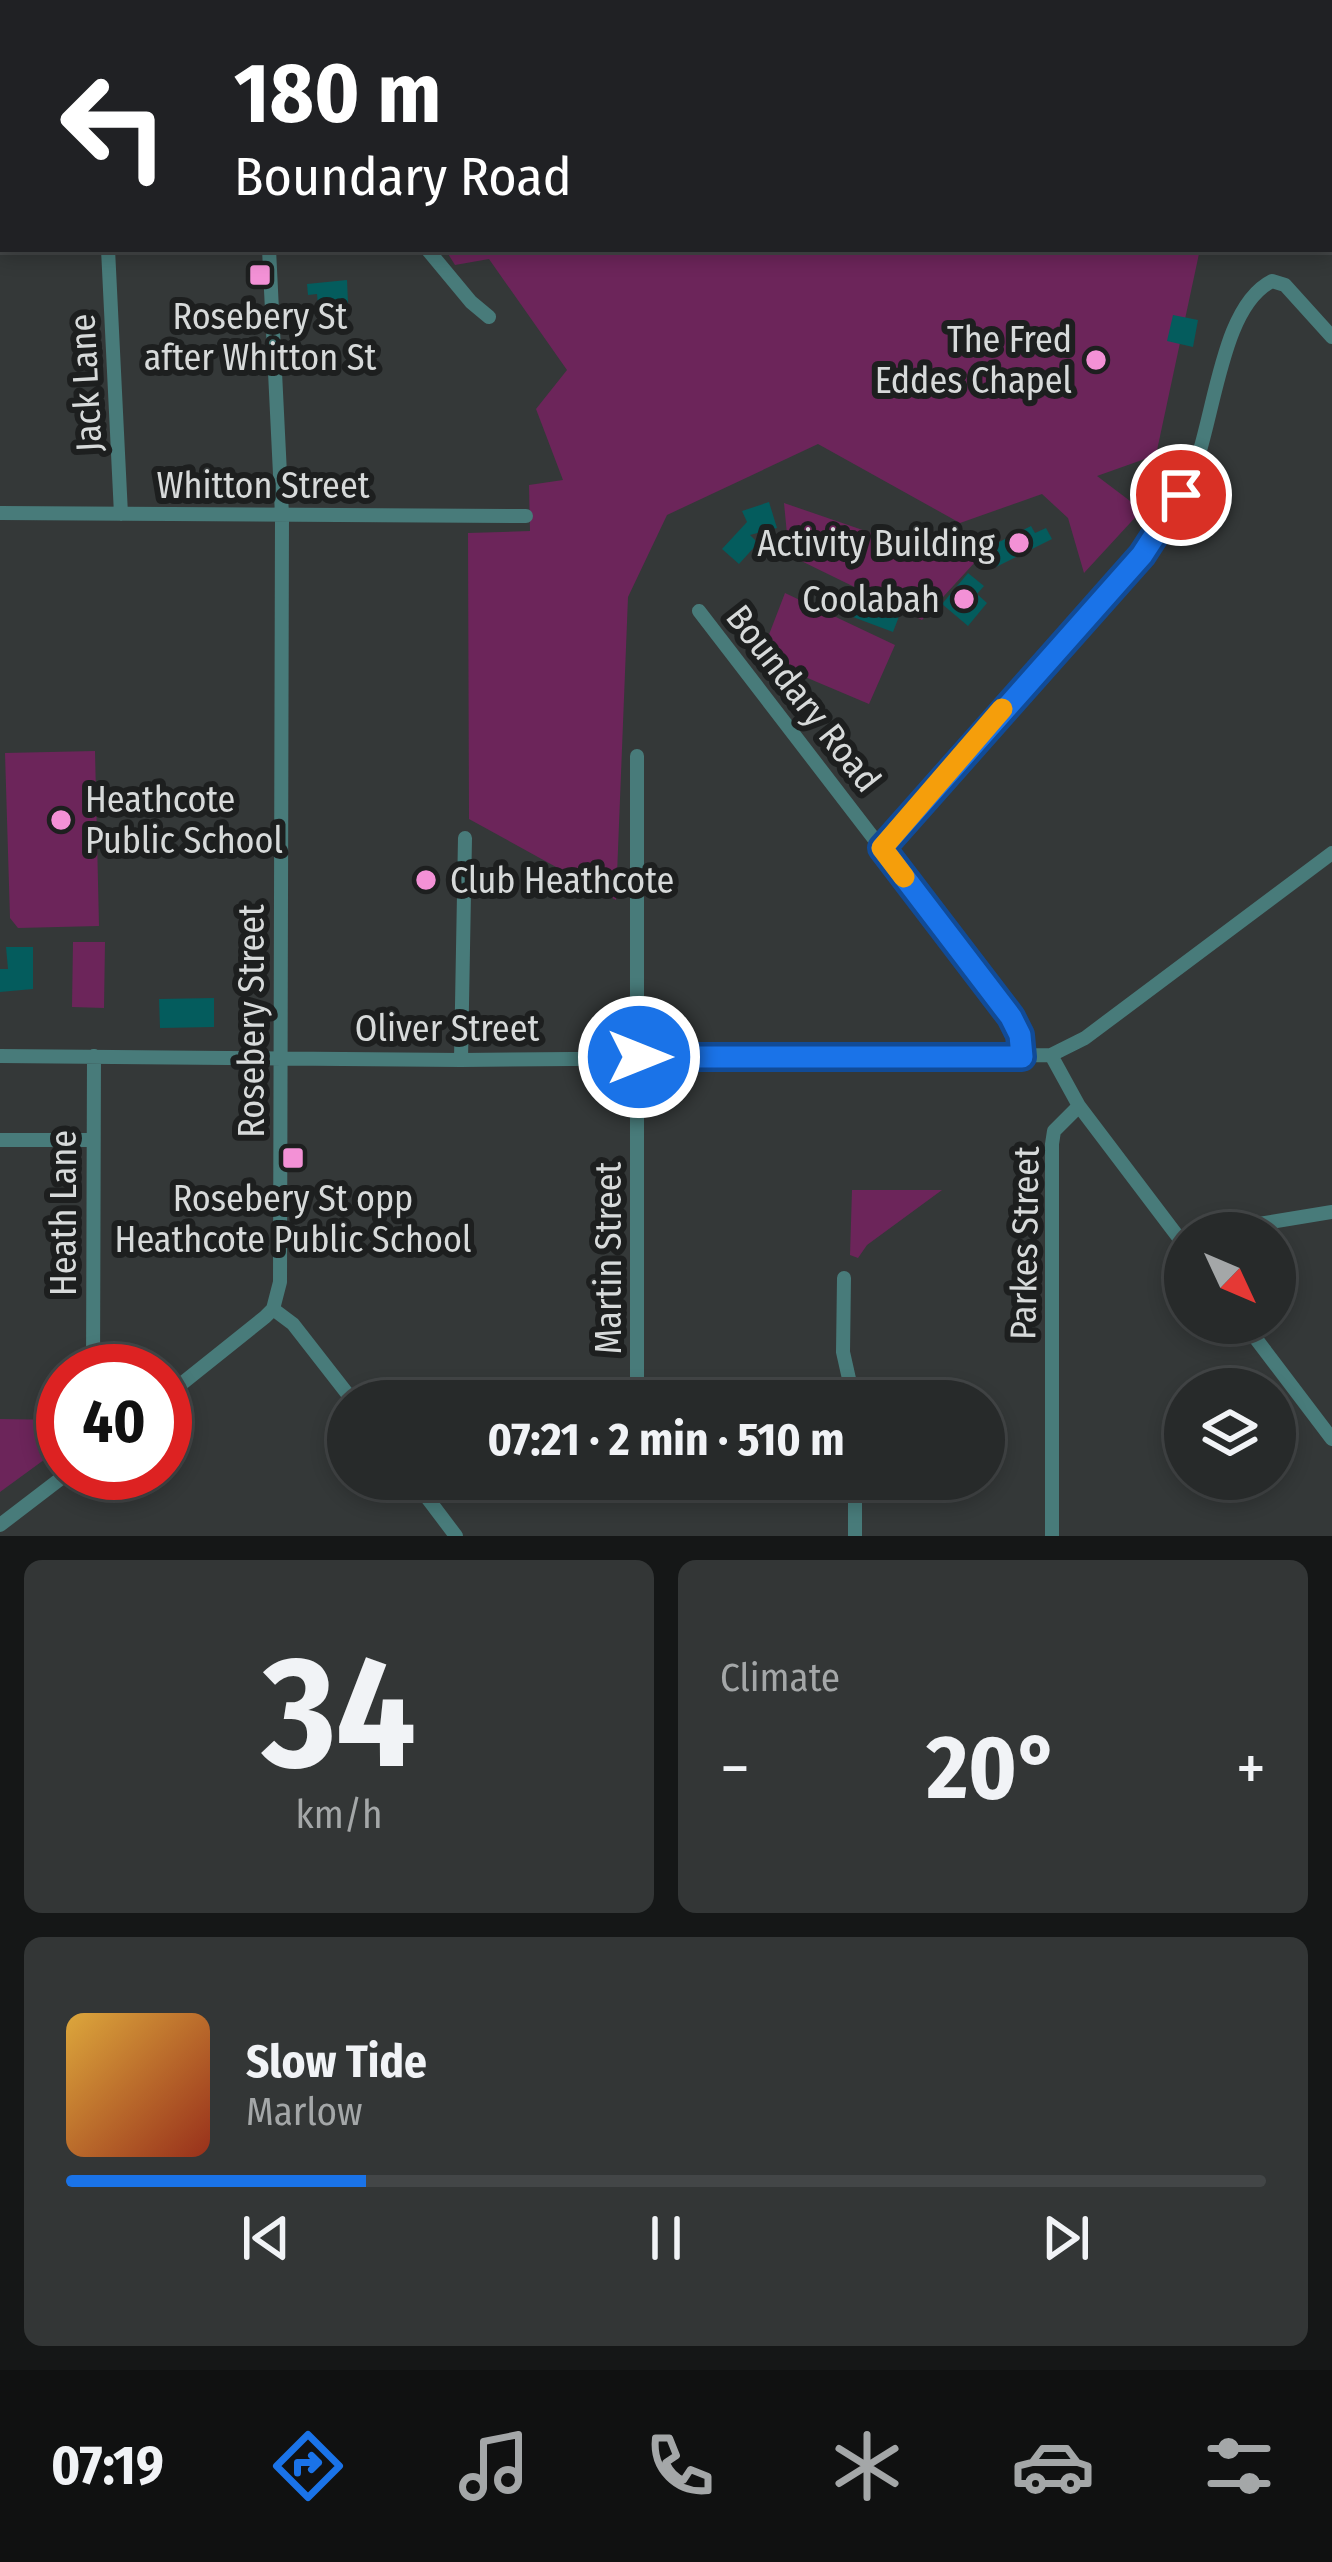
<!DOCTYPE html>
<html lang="en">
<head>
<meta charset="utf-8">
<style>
	:root { --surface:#272a2a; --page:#333636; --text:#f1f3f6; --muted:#a4a7a8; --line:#434647; --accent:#1a73e8 }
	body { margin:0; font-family:"Fira Sans Condensed",sans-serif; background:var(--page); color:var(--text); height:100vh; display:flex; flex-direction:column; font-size:45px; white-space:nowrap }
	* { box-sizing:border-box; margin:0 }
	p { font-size:39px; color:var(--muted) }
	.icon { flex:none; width:66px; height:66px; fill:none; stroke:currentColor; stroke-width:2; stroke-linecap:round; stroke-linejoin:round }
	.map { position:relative; height:1536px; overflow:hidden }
	.sheet { display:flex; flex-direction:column; gap:24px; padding:24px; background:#151717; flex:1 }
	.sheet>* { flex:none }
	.top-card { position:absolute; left:0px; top:0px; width:1332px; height:252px; box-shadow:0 6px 18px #0003,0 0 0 3px var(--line); background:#202124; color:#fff; overflow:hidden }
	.needle { width:78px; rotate:134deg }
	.controls { position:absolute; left:1164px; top:1212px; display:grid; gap:24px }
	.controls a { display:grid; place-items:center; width:132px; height:132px; border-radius:50%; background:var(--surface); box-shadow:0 6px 18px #0003,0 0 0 3px var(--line); font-size:60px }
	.speed { position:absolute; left:36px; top:1344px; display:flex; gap:24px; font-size:60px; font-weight:700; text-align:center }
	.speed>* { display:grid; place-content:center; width:156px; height:156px; border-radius:50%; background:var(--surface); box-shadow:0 6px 18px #0003,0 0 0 3px var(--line); line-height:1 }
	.speed .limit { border:18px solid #d22; background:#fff; color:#111 }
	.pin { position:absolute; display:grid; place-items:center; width:102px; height:102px; color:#fff; margin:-51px; border:6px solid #fff; border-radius:50%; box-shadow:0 3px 12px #0007 }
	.me { position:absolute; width:132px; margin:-66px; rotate:90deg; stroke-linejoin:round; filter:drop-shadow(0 0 9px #0008) }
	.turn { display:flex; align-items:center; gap:42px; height:252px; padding:0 36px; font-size:54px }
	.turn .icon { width:156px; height:156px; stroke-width:2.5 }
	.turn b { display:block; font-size:84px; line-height:102px }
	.big { font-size:90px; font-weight:700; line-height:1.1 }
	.sheet .widget { flex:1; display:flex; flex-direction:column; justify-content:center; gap:18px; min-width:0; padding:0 42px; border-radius:18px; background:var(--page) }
	.sheet .dial { align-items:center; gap:0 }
	.dial b { font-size:156px; line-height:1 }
	.song { display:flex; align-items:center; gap:36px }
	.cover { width:144px; height:144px; border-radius:18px; background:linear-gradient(135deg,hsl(40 70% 55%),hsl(10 70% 35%)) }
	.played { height:12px; border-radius:6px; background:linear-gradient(90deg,var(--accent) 25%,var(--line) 25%) }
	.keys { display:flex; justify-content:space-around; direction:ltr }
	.heat { display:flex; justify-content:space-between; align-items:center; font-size:66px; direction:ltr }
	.sheet .tiles { flex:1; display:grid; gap:24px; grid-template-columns:1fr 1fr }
	.widget:last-child { grid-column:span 2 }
	.trip { position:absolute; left:327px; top:1380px; width:678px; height:120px; border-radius:60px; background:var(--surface); box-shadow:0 6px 18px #0003,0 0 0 3px var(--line); font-weight:700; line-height:120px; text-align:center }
	.tab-bar { display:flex; height:192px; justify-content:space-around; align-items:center; background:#101111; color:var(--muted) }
	.tab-bar .icon { width:84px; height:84px }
	.tab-bar .active { color:var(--accent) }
	.tab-bar b { font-size:54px; color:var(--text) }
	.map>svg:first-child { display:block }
</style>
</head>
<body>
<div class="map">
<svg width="1332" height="1536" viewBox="0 0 1332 1536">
	<rect width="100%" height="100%" fill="#343838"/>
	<path fill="#6c255a" d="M363,0h969v158l-3,-155z
		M445,249h755l-44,206 -59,21 45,34 -58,63 -16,-55 -26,-24 -82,29 -142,-79 -151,71 -39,82 -12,303 -147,-81 -1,-286 62,-2 -1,-46 34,-5 -27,-71 31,-39 -78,-111 -34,6z
		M784,503l99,34 93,24 -54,59 -133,-65z
		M785,593l110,52 -26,59 -109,-46z
		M95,751l4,175 -81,2 -8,-10 -5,-165z
		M73,942h32l-1,66 -32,-1z
		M852,1190h90l-75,55 -9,13 -8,-3z
		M0,1419l63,1v26l-63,46z"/>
	<path fill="#045c5d" d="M347,280l1,23 -30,2 -1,-11 -9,1 -1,-11z
		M1173,315l25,5 -5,27 -26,-6z
		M769,502l8,26 -27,7 8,8 -19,21 -17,-15 25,-27 -5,-11z
		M1031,526l4,7 11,-5 6,11 -56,28 -9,-19z
		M968,573l16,13 -7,8 10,9 -19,23 -26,-22z
		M863,590l40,16 -10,26 -48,-18 6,-15 7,3z
		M6,947h27v42l-33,3v-23h8z
		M214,998v29l-54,1 -1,-29z"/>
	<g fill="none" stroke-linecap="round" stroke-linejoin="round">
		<path stroke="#487b7a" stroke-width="14" d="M335,0v3
			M0,141h3
			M108,249l13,265
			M427,249l44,53 18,15
			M0,513l526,3
			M699,611l312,406 9,18 2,22
			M882,847c63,-71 125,-143 188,-215 41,-47 84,-88 115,-143 30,-53 31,-180 87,-208l13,4 47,52
			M1051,1055l28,51 106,140
			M0,1056l461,4 590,-5 34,-17 247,-185
			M461,1060l4,-222
			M0,1140h93
			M1203,1233l129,-21
			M844,1278l-1,74 11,49
			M273,1309l20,15 60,77
			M1244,1323l88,116
			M93,1371l1,-315
			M165,1397l100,-80 8,-8 7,-27 2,-767 -13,-266
			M637,1401v-645
			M413,1479l43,57
			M628,1491l4,-12
			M0,1525l68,-52
			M855,1536v-57
			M1052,1536v-392l2,-13 25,-25"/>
	</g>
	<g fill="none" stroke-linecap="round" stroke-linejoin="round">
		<defs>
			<path id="route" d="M639,1057h383l-2,-22 -9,-18 -129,-169 260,-293 39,-60"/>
		</defs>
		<use href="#route" stroke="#114b97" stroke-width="30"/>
		<use href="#route" stroke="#1a73e8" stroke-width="21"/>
		<path stroke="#f59e0b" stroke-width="21" d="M904,877l-22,-29 120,-139"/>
	</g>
	<g fill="#f391d6" stroke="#1d1f1f" stroke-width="4.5">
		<rect x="248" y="263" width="24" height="24" rx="6"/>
		<circle cx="1096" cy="360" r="12"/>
		<circle cx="1019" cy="543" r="12"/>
		<circle cx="964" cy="599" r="12"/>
		<circle cx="61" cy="820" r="12"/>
		<circle cx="426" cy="880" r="12"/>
		<rect x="281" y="1146" width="24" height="24" rx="6"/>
	</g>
	<g text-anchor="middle" stroke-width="12" stroke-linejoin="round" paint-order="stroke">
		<g font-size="36" fill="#d7dada" stroke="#1d1f1f" text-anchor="end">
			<text x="260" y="329" text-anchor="middle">Rosebery St<tspan x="260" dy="41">after Whitton St</tspan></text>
			<text x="1072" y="352">The Fred<tspan x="1072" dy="41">Eddes Chapel</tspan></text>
			<text x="995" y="556">Activity Building</text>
			<text x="940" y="612">Coolabah</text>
			<text x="85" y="812" text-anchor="start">Heathcote<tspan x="85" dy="41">Public School</tspan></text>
			<text x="450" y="893" text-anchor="start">Club Heathcote</text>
			<text x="293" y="1211" text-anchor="middle">Rosebery St opp<tspan x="293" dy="41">Heathcote Public School</tspan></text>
		</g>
		<g font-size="36" fill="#d7dada" stroke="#1d1f1f">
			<text transform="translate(85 383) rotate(-93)" y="13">Jack Lane</text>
			<text x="263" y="498">Whitton Street</text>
			<text transform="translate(804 698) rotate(52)" y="13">Boundary Road</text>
			<text transform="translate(251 1021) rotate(-90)" y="13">Rosebery Street</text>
			<text x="447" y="1041">Oliver Street</text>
			<text transform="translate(63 1213) rotate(-90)" y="13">Heath Lane</text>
			<text transform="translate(1024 1243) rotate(-89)" y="13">Parkes Street</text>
			<text transform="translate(608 1258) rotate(-90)" y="13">Martin Street</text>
		</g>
	</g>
</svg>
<div class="controls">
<a><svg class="needle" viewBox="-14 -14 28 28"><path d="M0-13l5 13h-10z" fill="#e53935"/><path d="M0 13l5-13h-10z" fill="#a4a7a8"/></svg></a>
<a><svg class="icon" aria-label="layers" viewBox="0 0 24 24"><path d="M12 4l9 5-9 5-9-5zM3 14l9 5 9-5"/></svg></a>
</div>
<div class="speed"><div class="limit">40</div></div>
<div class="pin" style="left:1181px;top:495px;background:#d93025"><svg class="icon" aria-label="arrive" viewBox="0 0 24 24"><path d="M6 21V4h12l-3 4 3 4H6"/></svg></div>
<svg class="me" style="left:639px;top:1057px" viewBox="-20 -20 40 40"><circle r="17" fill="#1a73e8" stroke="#fff" stroke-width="3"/><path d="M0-11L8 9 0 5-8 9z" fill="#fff"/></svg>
<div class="trip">07:21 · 2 min · 510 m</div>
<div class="top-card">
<div class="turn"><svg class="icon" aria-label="left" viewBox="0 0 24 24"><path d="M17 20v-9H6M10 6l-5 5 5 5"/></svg><div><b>180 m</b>Boundary Road</div></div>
</div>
</div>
<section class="sheet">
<div class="tiles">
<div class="widget dial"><b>34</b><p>km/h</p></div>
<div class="widget"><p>Climate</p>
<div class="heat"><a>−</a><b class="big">20°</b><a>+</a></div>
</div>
<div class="widget">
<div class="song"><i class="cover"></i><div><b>Slow Tide</b><p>Marlow</p></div></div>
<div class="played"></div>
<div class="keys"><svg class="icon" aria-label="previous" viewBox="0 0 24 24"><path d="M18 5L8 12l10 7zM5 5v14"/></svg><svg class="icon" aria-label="pause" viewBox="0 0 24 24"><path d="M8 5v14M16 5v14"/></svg><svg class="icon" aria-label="next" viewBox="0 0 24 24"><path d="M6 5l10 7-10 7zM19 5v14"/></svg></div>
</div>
</div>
</section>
<nav class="tab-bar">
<b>07:19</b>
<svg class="icon active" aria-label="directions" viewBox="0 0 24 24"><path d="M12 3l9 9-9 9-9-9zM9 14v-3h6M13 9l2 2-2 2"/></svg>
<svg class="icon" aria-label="music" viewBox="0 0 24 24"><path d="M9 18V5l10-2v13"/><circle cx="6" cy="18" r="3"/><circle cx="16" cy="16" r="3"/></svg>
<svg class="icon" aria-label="phone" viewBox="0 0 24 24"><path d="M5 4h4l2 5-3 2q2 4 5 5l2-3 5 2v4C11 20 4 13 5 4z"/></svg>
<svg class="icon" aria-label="climate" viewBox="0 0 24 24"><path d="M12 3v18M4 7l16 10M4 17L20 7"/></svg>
<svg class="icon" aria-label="car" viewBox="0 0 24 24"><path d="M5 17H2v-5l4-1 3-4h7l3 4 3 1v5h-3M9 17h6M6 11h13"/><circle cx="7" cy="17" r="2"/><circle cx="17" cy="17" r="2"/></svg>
<svg class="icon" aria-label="filters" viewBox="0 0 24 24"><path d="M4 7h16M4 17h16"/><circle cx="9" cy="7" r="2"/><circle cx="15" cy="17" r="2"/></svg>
</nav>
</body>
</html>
